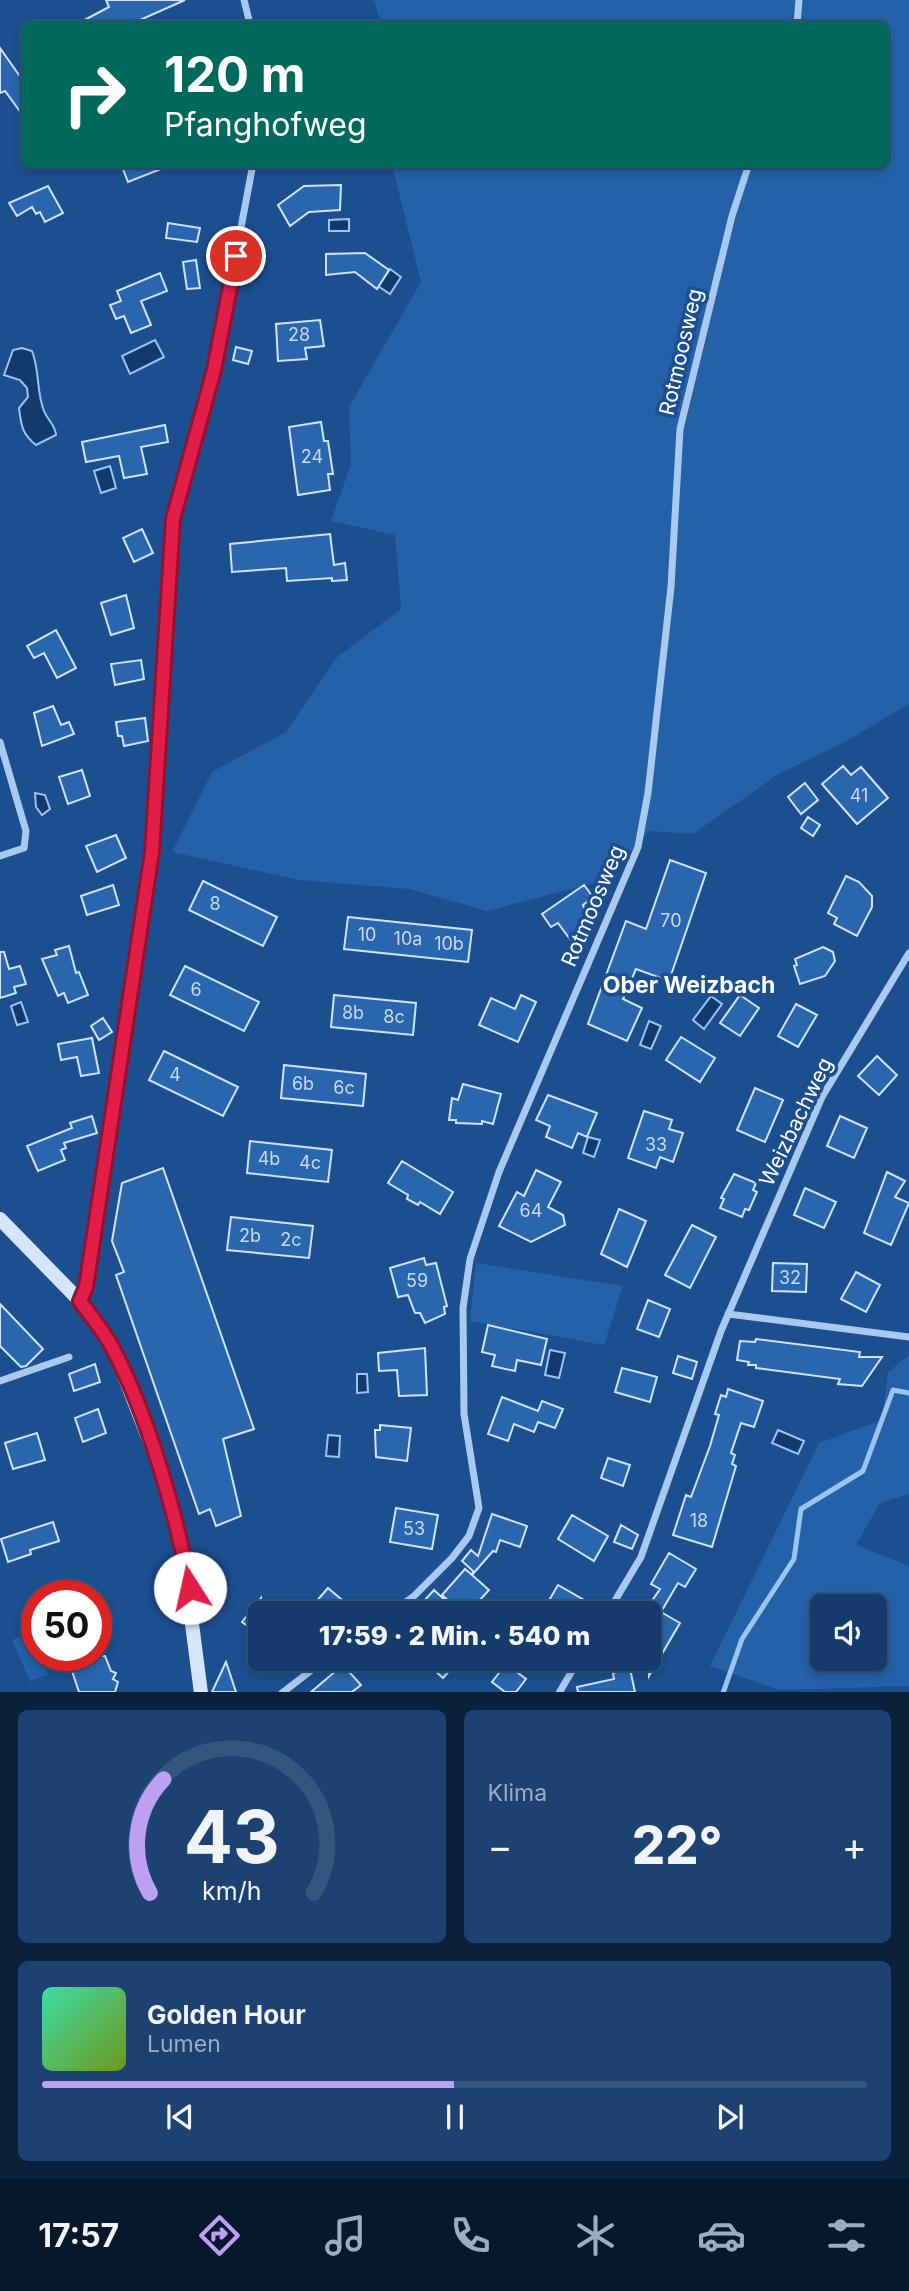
<!DOCTYPE html>
<html lang="de">
<head>
<meta charset="utf-8">
<style>
	:root { --surface:#143b6b; --page:#1d4271; --text:#f1f3f6; --muted:#9dadc1; --line:#33557e; --accent:#bca0f2 }
	body { margin:0; font-family:Inter,sans-serif; background:var(--page); color:var(--text); height:100vh; display:flex; flex-direction:column; font-size:26px; white-space:nowrap }
	* { box-sizing:border-box; margin:0 }
	p { font-size:23px; color:var(--muted) }
	.icon { flex:none; width:38px; height:38px; fill:none; stroke:currentColor; stroke-width:2; stroke-linecap:round; stroke-linejoin:round }
	.map { position:relative; height:1692px; overflow:hidden }
	.details { display:flex; flex-direction:column; gap:18px; padding:18px; background:#0b203b; flex:1 }
	.details>* { flex:none }
	.hud { position:absolute; left:21px; top:21px; width:868px; height:147px; border-radius:10px; box-shadow:0 4px 10px #0003,0 0 0 2px var(--line); background:#00695c; color:#fff; overflow:hidden }
	.controls { position:absolute; left:810px; top:1594px; display:grid; gap:14px }
	.controls a { display:grid; place-items:center; width:77px; height:77px; border-radius:10px; background:var(--surface); box-shadow:0 4px 10px #0003,0 0 0 2px var(--line); font-size:35px }
	.speed { position:absolute; left:21px; top:1580px; display:flex; gap:14px; font-size:35px; font-weight:700; text-align:center }
	.speed>* { display:grid; place-content:center; width:91px; height:91px; border-radius:50%; background:var(--surface); box-shadow:0 4px 10px #0003,0 0 0 2px var(--line); line-height:1 }
	.speed .limit { border:10px solid #d22; background:#fff; color:#111 }
	.pin { position:absolute; display:grid; place-items:center; width:60px; height:60px; color:#fff; margin:-30px; border:4px solid #fff; border-radius:50%; box-shadow:0 2px 7px #0007 }
	.me { position:absolute; width:77px; margin:-38px; rotate:350deg; stroke-linejoin:round; filter:drop-shadow(0 0 5px #0008) }
	.turn { display:flex; align-items:center; gap:24px; height:147px; padding:0 28px; font-size:32px }
	.turn .icon { width:91px; height:91px; stroke-width:2.5 }
	.turn b { display:block; font-size:49px; line-height:60px }
	.big { font-size:52px; font-weight:800; line-height:1.1 }
	.details .widget { flex:1; display:flex; flex-direction:column; justify-content:center; gap:10px; min-width:0; padding:0 24px; border-radius:10px; background:var(--page) }
	.details .dial { align-items:center; gap:0 }
	.dial svg { height:182px; overflow:visible; fill:none; stroke:var(--line); stroke-width:7; stroke-linecap:round; text-anchor:middle }
	.dial text { fill:var(--text); stroke:none }
	.song { display:flex; align-items:center; gap:21px }
	.cover { width:84px; height:84px; border-radius:10px; background:linear-gradient(135deg,hsl(160 70% 55%),hsl(80 70% 35%)) }
	.played { height:7px; border-radius:4px; background:linear-gradient(90deg,var(--accent) 50%,var(--line) 50%) }
	.keys { display:flex; justify-content:space-around; direction:ltr }
	.heat { display:flex; justify-content:space-between; align-items:center; font-size:38px; direction:ltr }
	.details .tiles { flex:1; display:grid; gap:18px; grid-template-columns:1fr 1fr }
	.widget:last-child { grid-column:span 2 }
	.trip { position:absolute; left:248px; top:1601px; width:413px; height:70px; border-radius:10px; background:var(--surface); box-shadow:0 4px 10px #0003,0 0 0 2px var(--line); font-weight:800; line-height:70px; text-align:center }
	.tab-bar { display:flex; height:112px; justify-content:space-around; align-items:center; background:#08182b; color:var(--muted) }
	.tab-bar .icon { width:49px; height:49px }
	.tab-bar .current { color:var(--accent) }
	.tab-bar b { font-size:32px; color:var(--text) }
	.map>svg:first-child { display:block }
</style>
</head>
<body>
<div class="map">
<svg width="909" height="1693" viewBox="0 0 909 1693">
	<rect width="100%" height="100%" fill="#1b4f8f"/>
	<path fill="#2461a8" fill-rule="evenodd" d="M374,0h535v704l-66,39 -63,30 -87,61 -44,-3 -44,49 -118,31 -78,-22 -110,-9 -127,-28 40,-80 74,-40 50,-74 65,-49 -6,-74 -64,-14 20,-57 -2,-57 72,-125 -29,-117 494,-1v-140h-505z
		M476,1263l147,23 -19,59 -134,-24z
		M909,1355v139l-29,9 -24,42 53,21v120l-130,4 -69,-24 109,-223 63,-23 6,-48zM822,1606h53v53h-53z
		M32,1632l5,24h4l7,19 -18,6 -18,-41z"/>
	<path fill="#123a6d" stroke="#9cc4f0" stroke-width="2" d="M349,219v12h-20v-11z
		M390,269l11,8 -11,17 -12,-8z
		M155,340l9,17 -34,17 -8,-18z
		M22,348l10,3c8,20 4,40 12,60 4,10 11,13 12,24l-20,10c-14,-11 -15,-20 -17,-37l9,-11 -1,-9 -7,-8 -16,-5 9,-25z
		M110,466l6,22 -15,5 -7,-22z
		M35,793l10,2 5,14 -8,6 -6,-8z
		M711,996l11,8 -18,25 -11,-9z
		M21,1002l7,20 -11,3 -6,-19z
		M649,1021l12,5 -10,23 -11,-4z
		M588,1137l12,3 -6,17 -11,-4z
		M550,1350l15,3 -6,25 -14,-3z
		M357,1374h10l1,18 -11,1z
		M778,1430l26,11 -6,13 -26,-11z
		M328,1435l12,1 -1,21 -13,-1z"/>
	<g fill="none" stroke-linecap="round" stroke-linejoin="round">
		<path stroke="#9cc4f0" stroke-width="5" d="M723,1693l19,-54 52,-80 7,-50 62,-38 30,-81 16,3"/>
	</g>
	<path fill="#2a66ad" stroke="#cfe3fa" stroke-width="2" d="M106,0h79l-54,24h-54l32,-17z
		M0,48l24,34v35l-19,-26 -5,2z
		M121,164h50v1l-43,17z
		M341,185l-1,25 -31,2 -19,14 -12,-21 26,-19z
		M48,186l15,27 -18,9 -5,-10 -4,2 -4,-7 -15,9 -8,-13z
		M168,223l32,5 -3,14 -31,-4z
		M365,253l24,17 -12,19 -22,-17 -29,3v-21z
		M196,260l4,28 -13,1 -4,-27z
		M160,273l7,18 -26,10 10,24 -20,8 -7,-17 -8,3 -6,-14 11,-4 -4,-10z
		M320,320l4,26 -19,2 2,11 -29,2 -2,-37z
		M236,347l16,4 -4,13 -15,-4z
		M321,422l3,19h4l5,33h-5l2,16 -32,5 -9,-68z
		M165,425l3,17 -27,5 6,27 -23,4 -5,-22 -33,6 -4,-20z
		M142,529l11,24 -19,9 -11,-24z
		M330,534l4,31 11,-2 2,17 -15,1v-3l-45,3 -1,-13 -54,4 -2,-28z
		M126,595l8,33 -23,7 -10,-32z
		M56,630l20,38 -19,10 -13,-25 -10,5 -7,-12z
		M141,660l3,19 -29,6 -4,-21z
		M53,706l8,19 8,-3 5,12 -32,12 -8,-33z
		M145,718l3,23 -24,5 -2,-10h-4l-2,-14z
		M843,766l8,9 10,-8 27,31 -31,26 -35,-40z
		M82,770l8,26 -22,8 -9,-27z
		M805,783l13,17 -17,14 -13,-17z
		M808,817l12,8 -7,11 -12,-8z
		M116,835l10,23 -29,14 -11,-26z
		M670,860l36,13 -37,108 -33,-12 -13,30 19,9 -15,33 -39,-17 38,-103 20,8z
		M846,876l13,6 13,14v11l-15,29 -23,-12 3,-6 -9,-5z
		M203,881l74,36 -14,29 -74,-36z
		M113,885l6,20 -32,10 -6,-19z
		M584,885l9,12 -10,8 7,16 -7,4 3,8 -14,9 -14,-19 -7,4 -9,-13z
		M348,917l124,13 -4,32 -124,-13z
		M69,946l7,27 3,-1 9,23 -20,8 -4,-10 -6,3 -16,-37 15,-4 -2,-5z
		M823,947l10,5 2,9 -10,15 -25,8 -6,-18 3,-1 -2,-6z
		M0,952h4l5,17 11,-3 6,18 -12,3 2,6 -16,5z
		M185,966l74,36 -15,29 -74,-36z
		M334,995l82,8 -3,32 -82,-8z
		M521,995l15,7 -18,40 -39,-17 12,-27 24,11z
		M740,995l19,13 -19,28 -20,-13z
		M796,1004l21,11 -19,32 -20,-11z
		M103,1018l9,14 -13,8 -8,-14z
		M681,1037l34,21 -15,24 -34,-22z
		M92,1038l7,35 -18,3 -4,-19 -16,3 -3,-16z
		M164,1051l74,36 -15,29 -74,-36z
		M877,1056l20,19 -18,20 -21,-19z
		M284,1065l82,9 -3,32 -82,-8z
		M463,1084l38,10 -8,30 -11,-3v3l-26,-1v-3h-7l3,-22 6,2z
		M755,1088l28,12 -18,42 -28,-12z
		M548,1095l49,18 -10,24 -9,-4 -6,15 -26,-11 4,-11 -14,-6z
		M644,1111l28,9 -3,9 14,4 -10,29 -13,-5 -4,11 -28,-10z
		M92,1116l5,17 -33,10 2,5 -5,2 4,10 -27,11 -11,-25 45,-18 -2,-5z
		M840,1116l27,12 -13,30 -27,-12z
		M250,1141l82,9 -4,32 -81,-9z
		M402,1161l51,31 -13,22 -20,-12 -2,3 -11,-6 1,-4 -20,-12z
		M163,1168l91,261 -31,10 18,77 -25,10 -6,-17 -11,5 -83,-239 8,-3 -12,-31 10,-58z
		M536,1170l25,12 -13,25 15,8 2,10 -34,17 -32,-16 18,-34 7,4z
		M887,1172l18,9 -10,16 14,6 -18,42 -27,-12z
		M734,1174l22,9 -3,7 4,2 -8,18 -4,-1 -3,8 -22,-9 4,-9 -3,-1z
		M805,1188l31,14 -12,26 -30,-13z
		M619,1209l27,12 -19,46 -26,-13z
		M231,1217l82,9 -4,32 -82,-8z
		M692,1225l24,12 -26,51 -25,-13z
		M424,1258l2,7 10,-2 11,43 -3,1 1,7 -20,9 -5,-10h-5l-7,-18 -10,2 -8,-29z
		M773,1263l34,1 -1,28 -34,-1z
		M856,1272l24,13 -14,27 -25,-13z
		M648,1300l22,9 -11,28 -22,-8z
		M0,1304l43,45 -17,17 -5,1 -21,-21z
		M488,1325l59,14 -6,26 -24,-5 -2,11 -23,-5 3,-11 -13,-3z
		M756,1339l104,13 -1,5h23l-20,29 -24,-2 2,-5 -84,-11v-3h-8l1,-3 -12,-2 3,-19 15,1z
		M425,1348l2,47 -28,1 -2,-26 -18,1 -1,-18z
		M678,1356l19,6 -5,17 -19,-6z
		M95,1364l5,18 -26,9 -5,-17z
		M622,1368l35,9 -7,25 -35,-10z
		M728,1389l35,12 -9,26 -13,-4 -10,30 4,2 -3,9 4,2 -24,81 -39,-12 13,-40 5,2 19,-51 9,-31 -4,-1 6,-19 5,2z
		M502,1397l36,14 4,-10 21,8 -8,19 -17,-6 -4,10 -20,-8 -6,17 -20,-7z
		M98,1409l8,24 -23,9 -8,-24z
		M380,1425l31,3 -4,33 -31,-4 -1,-27h5z
		M37,1433l8,27 -32,9 -8,-26z
		M608,1458l22,7 -7,21 -22,-8z
		M396,1508l42,7 -6,34 -42,-7z
		M492,1514l35,12 -7,21 -20,-7 -4,12 -3,-1 -21,24 17,15 -22,24h-4l-21,-19 23,-26 7,6 1,-4 -11,-10 9,-11 7,6z
		M572,1515l36,21 -14,25 -36,-22z
		M53,1522l6,19 -29,9 1,4 -23,8 -7,-23z
		M621,1525l17,10 -6,14 -18,-7z
		M669,1553l27,16 -11,18 -7,-4 -17,29 19,11 -31,53v-71l11,-16 -9,-5z
		M558,1585l26,15 -7,14h-36z
		M328,1588l20,17 -7,9h-17l-10,-10z
		M434,1590l13,12 -10,11 -13,-12z
		M261,1598v38l-19,-14z
		M67,1656h38l6,15 5,2 -3,6 5,3 -3,10h-36z
		M422,1659h38l-17,19z
		M226,1662l10,30h-24z
		M506,1664l20,15 -10,13h-11l-13,-10z
		M343,1665l18,20 -9,7h-41z
		M630,1669l5,23h-57l-1,-5 37,-8 -1,-6z"/>
	<g fill="none" stroke-linecap="round" stroke-linejoin="round">
		<path stroke="#a9c9ee" stroke-width="7" d="M244,0l6,24
			M797,24l2,-24
			M0,742l26,89 -2,17 -24,8
			M80,1300l6,-13 66,-435 21,-333 41,-149 39,-206
			M728,1314l181,23
			M0,1381l69,-24
			M389,1614l25,-18 38,-38 17,-22 10,-28 -15,-94 -1,-106 7,-49 29,-87 139,-325 10,-54 23,-206 9,-158 52,-213 17,-52
			M607,1614l34,-57 80,-226 101,-234 87,-144
			M282,1693l44,-34
			M559,1693l20,-34"/>
		<path stroke="#d6e6fa" stroke-width="14" d="M0,1219l80,82 30,43 13,29 35,90 24,84 19,146"/>
	</g>
	<g fill="none" stroke-linecap="round" stroke-linejoin="round">
		<defs>
			<path id="route" d="M190,1588c-14,-76 -43,-176 -79,-243 -9,-16 -21,-30 -31,-44l6,-14 66,-435 21,-333 41,-149 22,-114"/>
		</defs>
		<use href="#route" stroke="#92132f" stroke-width="18"/>
		<use href="#route" stroke="#e11d48" stroke-width="12"/>
	</g>
	<g text-anchor="middle" stroke-width="7" stroke-linejoin="round" paint-order="stroke">
		<g font-size="18" fill="#cad9ea">
			<text x="299" y="341">28</text>
			<text x="312" y="463">24</text>
			<text x="859" y="802">41</text>
			<text x="215" y="910">8</text>
			<text x="671" y="927">70</text>
			<text x="367" y="941">10</text>
			<text x="408" y="945">10a</text>
			<text x="449" y="950">10b</text>
			<text x="196" y="996">6</text>
			<text x="353" y="1019">8b</text>
			<text x="394" y="1023">8c</text>
			<text x="175" y="1081">4</text>
			<text x="303" y="1090">6b</text>
			<text x="344" y="1094">6c</text>
			<text x="656" y="1151">33</text>
			<text x="269" y="1165">4b</text>
			<text x="310" y="1169">4c</text>
			<text x="531" y="1217">64</text>
			<text x="250" y="1242">2b</text>
			<text x="291" y="1246">2c</text>
			<text x="790" y="1284">32</text>
			<text x="417" y="1287">59</text>
			<text x="699" y="1527">18</text>
			<text x="414" y="1535">53</text>
		</g>
		<g font-size="21" fill="#fff" stroke="#1b4f8f">
			<text transform="translate(681 352) rotate(-77)" y="7">Rotmoosweg</text>
			<text transform="translate(593 906) rotate(-67)" y="7">Rotmoosweg</text>
			<text transform="translate(796 1122) rotate(-64)" y="7">Weizbachweg</text>
		</g>
		<g font-size="23" font-weight="bold" fill="#fff" stroke="#1b4f8f">
			<text x="689" y="993">Ober Weizbach</text>
		</g>
	</g>
</svg>
<div class="controls">
<a><svg class="icon" aria-label="sound" viewBox="0 0 24 24"><path d="M4 9h4l5-4v14l-5-4H4zM17 9q2 3 0 6"/></svg></a>
</div>
<div class="speed"><div class="limit">50</div></div>
<div class="pin" style="left:236px;top:256px;background:#d93025"><svg class="icon" aria-label="arrive" viewBox="0 0 24 24"><path d="M6 21V4h12l-3 4 3 4H6"/></svg></div>
<svg class="me" style="left:190px;top:1588px" viewBox="-20 -20 40 40"><circle r="19" fill="#fff"/><path d="M0-13L10 11 0 6-10 11z" fill="#e11d48"/></svg>
<div class="trip">17:59 · 2 Min. · 540 m</div>
<div class="hud">
<div class="turn"><svg class="icon" aria-label="right" viewBox="0 0 24 24"><path d="M7 20v-9h11M14 6l5 5-5 5"/></svg><div><b>120 m</b>Pfanghofweg</div></div>
</div>
</div>
<section class="details">
<div class="tiles">
<div class="widget dial"><svg viewBox="0 0 100 80">
<path d="M14 69A42 42 0 1 1 86 69"/>
<path d="M14 69A42 42 0 0 1 20 19" stroke="#bca0f2"/>
<text x="50" y="56" font-size="32" font-weight="700">43</text>
<text x="50" y="72" font-size="11">km/h</text>
</svg></div>
<div class="widget"><p>Klima</p>
<div class="heat"><a>−</a><b class="big">22°</b><a>+</a></div>
</div>
<div class="widget">
<div class="song"><i class="cover"></i><div><b>Golden Hour</b><p>Lumen</p></div></div>
<div class="played"></div>
<div class="keys"><svg class="icon" aria-label="previous" viewBox="0 0 24 24"><path d="M18 5L8 12l10 7zM5 5v14"/></svg><svg class="icon" aria-label="pause" viewBox="0 0 24 24"><path d="M8 5v14M16 5v14"/></svg><svg class="icon" aria-label="next" viewBox="0 0 24 24"><path d="M6 5l10 7-10 7zM19 5v14"/></svg></div>
</div>
</div>
</section>
<nav class="tab-bar">
<b>17:57</b>
<svg class="icon current" aria-label="directions" viewBox="0 0 24 24"><path d="M12 3l9 9-9 9-9-9zM9 14v-3h6M13 9l2 2-2 2"/></svg>
<svg class="icon" aria-label="music" viewBox="0 0 24 24"><path d="M9 18V5l10-2v13"/><circle cx="6" cy="18" r="3"/><circle cx="16" cy="16" r="3"/></svg>
<svg class="icon" aria-label="phone" viewBox="0 0 24 24"><path d="M5 4h4l2 5-3 2q2 4 5 5l2-3 5 2v4C11 20 4 13 5 4z"/></svg>
<svg class="icon" aria-label="climate" viewBox="0 0 24 24"><path d="M12 3v18M4 7l16 10M4 17L20 7"/></svg>
<svg class="icon" aria-label="car" viewBox="0 0 24 24"><path d="M5 17H2v-5l4-1 3-4h7l3 4 3 1v5h-3M9 17h6M6 11h13"/><circle cx="7" cy="17" r="2"/><circle cx="17" cy="17" r="2"/></svg>
<svg class="icon" aria-label="filters" viewBox="0 0 24 24"><path d="M4 7h16M4 17h16"/><circle cx="9" cy="7" r="2"/><circle cx="15" cy="17" r="2"/></svg>
</nav>
</body>
</html>
